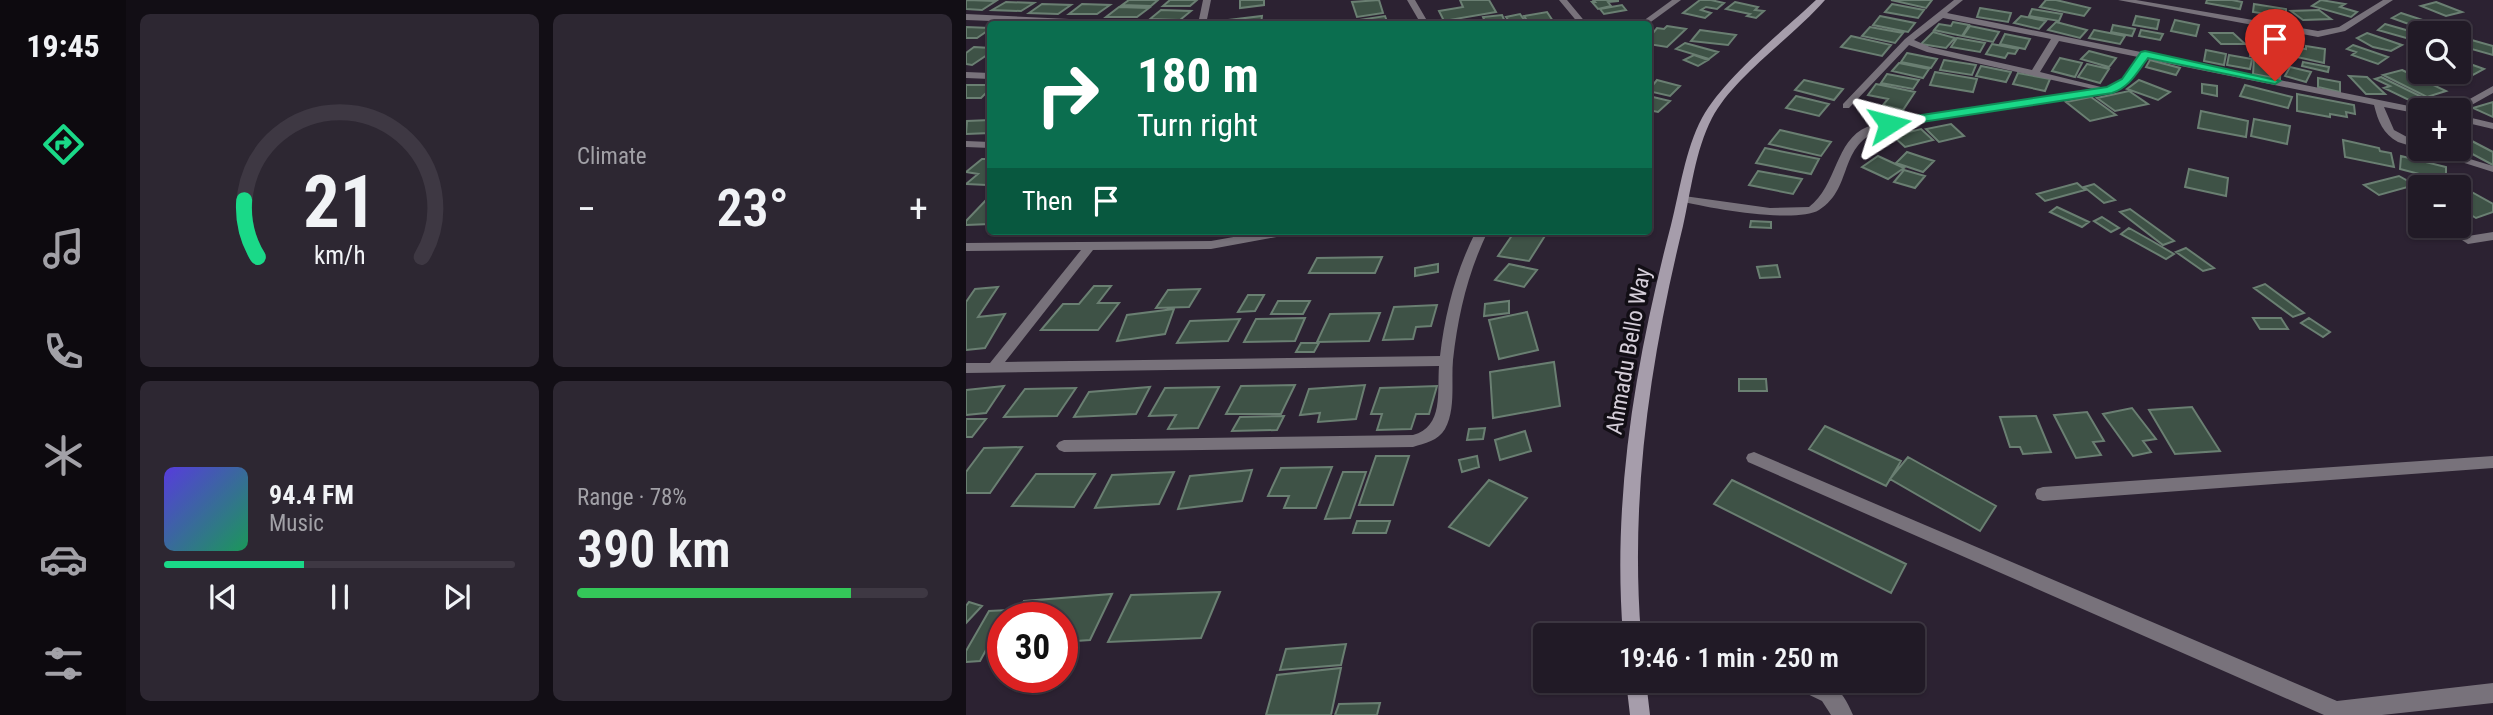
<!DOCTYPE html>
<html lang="en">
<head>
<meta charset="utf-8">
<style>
	:root { --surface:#211a26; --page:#2d2732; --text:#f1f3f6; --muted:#a2a1a7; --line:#3e3843; --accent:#1ad988 }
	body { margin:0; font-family:"Roboto Condensed",sans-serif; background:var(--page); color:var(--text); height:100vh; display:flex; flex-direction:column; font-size:26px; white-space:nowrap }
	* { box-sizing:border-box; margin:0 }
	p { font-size:23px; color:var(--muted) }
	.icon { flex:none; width:38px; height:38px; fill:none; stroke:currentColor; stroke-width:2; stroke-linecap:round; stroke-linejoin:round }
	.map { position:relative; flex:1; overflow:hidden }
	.details { display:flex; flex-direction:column; gap:14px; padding:14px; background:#120e15; width:840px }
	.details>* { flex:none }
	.top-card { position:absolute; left:21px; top:21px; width:665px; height:214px; border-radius:7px; box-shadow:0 2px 5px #0004,0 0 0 2px var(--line); background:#0b6e4f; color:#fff; overflow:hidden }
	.buttons { position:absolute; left:1442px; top:21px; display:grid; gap:14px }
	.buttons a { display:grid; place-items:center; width:63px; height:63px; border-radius:7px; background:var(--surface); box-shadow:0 2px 5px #0004,0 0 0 2px var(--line); font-size:35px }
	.speed { position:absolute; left:21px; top:602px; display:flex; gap:14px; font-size:35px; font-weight:700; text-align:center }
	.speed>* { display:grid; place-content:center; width:91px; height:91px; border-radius:50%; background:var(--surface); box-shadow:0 2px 5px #0004,0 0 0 2px var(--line); line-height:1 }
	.speed .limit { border:10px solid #d22; background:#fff; color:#111 }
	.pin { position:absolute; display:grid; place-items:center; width:60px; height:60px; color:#fff; margin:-72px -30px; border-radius:50% 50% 50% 0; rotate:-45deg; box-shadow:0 0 7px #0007 }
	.pin .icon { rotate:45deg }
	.me { position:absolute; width:77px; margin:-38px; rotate:81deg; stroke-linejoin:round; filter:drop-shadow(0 0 5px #0008) }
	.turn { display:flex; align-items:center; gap:24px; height:147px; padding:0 35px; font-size:32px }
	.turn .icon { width:91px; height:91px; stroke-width:2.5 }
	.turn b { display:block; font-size:49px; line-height:60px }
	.then { display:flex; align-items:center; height:66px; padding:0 35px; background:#0003; gap:14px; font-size:26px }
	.big { font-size:52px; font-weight:600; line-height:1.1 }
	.details .widget { flex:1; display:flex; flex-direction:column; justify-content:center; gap:10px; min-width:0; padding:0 24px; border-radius:10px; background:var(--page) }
	.details .dial { align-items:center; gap:0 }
	.dial svg { height:182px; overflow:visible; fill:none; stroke:var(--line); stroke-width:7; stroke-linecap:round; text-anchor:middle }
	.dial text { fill:var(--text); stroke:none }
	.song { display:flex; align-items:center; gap:21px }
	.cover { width:84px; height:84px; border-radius:10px; background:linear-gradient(135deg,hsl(250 70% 55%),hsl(150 70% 35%)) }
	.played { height:7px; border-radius:4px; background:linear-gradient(90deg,var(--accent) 40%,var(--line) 40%) }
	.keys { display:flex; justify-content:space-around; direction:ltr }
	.heat { display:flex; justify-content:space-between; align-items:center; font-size:38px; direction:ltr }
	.charge { height:10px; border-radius:5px; background:linear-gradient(90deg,#34c759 78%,var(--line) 0) }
	.details .tiles { flex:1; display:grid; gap:14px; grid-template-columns:repeat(2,1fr) }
	.trip { position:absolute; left:567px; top:623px; width:392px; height:70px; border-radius:7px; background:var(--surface); box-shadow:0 2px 5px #0004,0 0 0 2px var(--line); font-weight:600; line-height:70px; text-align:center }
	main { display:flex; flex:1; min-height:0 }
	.menu { display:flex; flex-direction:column; width:126px; justify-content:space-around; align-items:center; background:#0d0a0f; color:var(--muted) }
	.menu .icon { width:49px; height:49px }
	.menu .on { color:var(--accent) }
	.menu b { font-size:32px; color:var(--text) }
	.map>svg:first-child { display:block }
</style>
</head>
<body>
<main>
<nav class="menu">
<b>19:45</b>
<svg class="icon on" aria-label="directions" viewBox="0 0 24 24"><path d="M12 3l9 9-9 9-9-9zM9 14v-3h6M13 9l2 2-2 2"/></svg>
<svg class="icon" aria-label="music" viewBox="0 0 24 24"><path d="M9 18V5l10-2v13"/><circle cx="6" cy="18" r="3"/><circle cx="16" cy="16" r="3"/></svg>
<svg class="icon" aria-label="phone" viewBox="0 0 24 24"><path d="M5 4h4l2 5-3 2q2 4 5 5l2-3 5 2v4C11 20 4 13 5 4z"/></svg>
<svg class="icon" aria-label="climate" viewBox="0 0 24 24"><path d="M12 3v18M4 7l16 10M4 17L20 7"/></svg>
<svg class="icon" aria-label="car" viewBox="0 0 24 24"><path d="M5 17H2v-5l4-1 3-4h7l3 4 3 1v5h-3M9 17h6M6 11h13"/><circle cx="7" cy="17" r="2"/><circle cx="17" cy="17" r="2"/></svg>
<svg class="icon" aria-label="filters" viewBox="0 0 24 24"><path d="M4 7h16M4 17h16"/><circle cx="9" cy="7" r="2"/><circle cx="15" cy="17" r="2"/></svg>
</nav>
<section class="details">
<div class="tiles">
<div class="widget dial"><svg viewBox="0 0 100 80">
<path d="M14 69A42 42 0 1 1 86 69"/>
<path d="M14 69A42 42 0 0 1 8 44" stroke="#1ad988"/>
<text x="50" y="56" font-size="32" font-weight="700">21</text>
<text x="50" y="72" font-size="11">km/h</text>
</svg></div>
<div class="widget"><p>Climate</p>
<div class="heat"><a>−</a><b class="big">23°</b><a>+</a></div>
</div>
<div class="widget">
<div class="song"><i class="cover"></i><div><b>94.4 FM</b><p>Music</p></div></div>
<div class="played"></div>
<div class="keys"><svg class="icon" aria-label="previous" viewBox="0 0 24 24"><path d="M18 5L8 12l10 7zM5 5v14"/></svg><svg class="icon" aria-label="pause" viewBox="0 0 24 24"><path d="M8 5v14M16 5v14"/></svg><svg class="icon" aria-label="next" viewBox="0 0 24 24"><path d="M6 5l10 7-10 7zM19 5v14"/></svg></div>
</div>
<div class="widget"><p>Range · 78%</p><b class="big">390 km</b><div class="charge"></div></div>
</div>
</section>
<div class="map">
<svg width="1527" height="715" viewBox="0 0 1527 715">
	<rect width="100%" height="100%" fill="#2c2232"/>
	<path fill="#3e5246" stroke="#6a7f72" stroke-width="2" d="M163,0h29l-7,6 -29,-1z
		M204,0h27l-7,6h-27z
		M274,0h24v5l-24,3z
		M413,0l4,13 -26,4 -5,-15z
		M494,0h29l7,12 -52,9 -5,-10 24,-4z
		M627,0h25v1l-10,1 3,4 -13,3 -6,-7h3z
		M734,0h11l13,3 -7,6 -11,-2 -5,3 10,3 -6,5 -22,-5z
		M925,0h41l-6,8z
		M1080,0h10l34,8 -6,8 -44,-9z
		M1241,0h25l10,2 -2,7 -34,-6z
		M1355,0l24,4 -5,3 17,5 -6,5 -39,-11z
		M0,1l1,-1 29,1 -14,9 -16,-1z
		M40,2l28,1 -13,8 -29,-1z
		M769,2l23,5 -3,3 9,1 -8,7 -9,-2 3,-2 -24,-5z
		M1470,2l26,10 -16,4 -25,-10z
		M76,4l29,1 -13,9 -29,-1z
		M116,4l28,1 -13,9h-28z
		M926,4l32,6 -6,8 -33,-6z
		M1288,4l32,5v8l-33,-5z
		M656,5l4,5 -22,4 -4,-5z
		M153,7l30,1 -12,9h-31z
		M1014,8l31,5 -3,9 -31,-5z
		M1066,9l30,5 -3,7 -30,-5z
		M195,10l30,1 -11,9 -30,-1z
		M1353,10l12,9 -28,1 -12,-9z
		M581,12l8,12 -27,-2 -4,-6z
		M1435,13l34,11 -10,6 -33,-12z
		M554,14l7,10h-16l-5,-7z
		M536,15l4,9h-20l-3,-7z
		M296,16l-1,8h-32v-4z
		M419,16l3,8h-28l-1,-4z
		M914,16l35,7 -7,9 -35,-7z
		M1055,16l25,5 -7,8 -25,-6z
		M1170,16l23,4 -2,9 -24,-4z
		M1209,20l24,5 -3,11 -25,-5z
		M987,22l16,3 -7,11 -28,-6 5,-6 12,2z
		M1090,22l31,8 -7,8 -32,-8z
		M1419,24l35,10 -7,6 -35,-10z
		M1147,25l22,4 -3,7 -21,-4z
		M1482,25l9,3 2,-3 11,3 -6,6 -20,-6z
		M701,26l19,3 -19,18 -19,-3v-5l9,-11 7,1z
		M1004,26l29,6 -6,10 -30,-6z
		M0,27l24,1v1l-13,9h-11z
		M904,27l33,6 -8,10 -33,-7z
		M734,30l36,5 -8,10 -37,-4z
		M1128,30l31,6 -5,8 -31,-6z
		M1175,30l22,4 -3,6 -21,-4z
		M967,32l22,6 -9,10 -25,-4z
		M1244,33h23l12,11h-24z
		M1401,33l35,12 -11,6 -18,-4 -16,-9z
		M1039,34l25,5 -5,10 -25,-5z
		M885,36l40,9 -9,11 -41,-9z
		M991,38l28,5 -5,9 -29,-5z
		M1303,38l19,9 -14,3 -18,-9z
		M1502,39l25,7v9l-32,-9z
		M719,43l33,9 -9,7 -33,-10z
		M1026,44l26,5 -3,5 -7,-1 -3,5 -19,-4z
		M1387,45l35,12 -10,7 -26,-9 4,-3 -9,-3z
		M1340,46l19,3 -1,14 -27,-6 1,-9 8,1z
		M8,47l16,1v5l-18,12 -6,-1v-11z
		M1240,50l20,4 -2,11 -20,-4z
		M1123,51l27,7 -7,9 -28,-8z
		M1285,51l33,7 -1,5 -33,-7z
		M941,53l30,6 -6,9 -30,-6z
		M728,55l14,5 -10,6 -14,-6z
		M1263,55l23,4 -2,10 -23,-4z
		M1094,58l22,5 -7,14 -23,-6z
		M1288,59l27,5 -1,15 -27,-5z
		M978,60l32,5 -4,10 -32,-5z
		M1184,60l30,8 -4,7 -30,-8z
		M1493,60l25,9 -11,6 -14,-6z
		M1337,62l26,5 -1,5 -26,-6z
		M933,63l30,6 -6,9 -31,-7z
		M1121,64l22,5 -9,14 -22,-6z
		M1015,66l30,6 -5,10 -30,-6z
		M1324,67l21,5 -5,10 -21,-6z
		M1436,70l44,21 -19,6 -44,-22z
		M969,72l42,7 -4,13 -43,-7z
		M1052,73l32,6 -5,12 -32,-7z
		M921,74l32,6 -6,9 -32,-6z
		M1383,76l18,1 18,17h-19z
		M1415,77l45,22 -13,3 -29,-14 6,-2 -15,-7z
		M1352,78l22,4v10l-22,-5z
		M691,80l23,6 -10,10 -22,-5z
		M838,80l39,9 -9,11 -39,-10z
		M1173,80l31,12 -12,8 -31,-11z
		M910,84l39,8 -12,18 -20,-5 5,-6 -20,-4z
		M1236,84l15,2v10l-15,-3z
		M0,85h24v4l-9,9h-15z
		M1279,85l47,12 -4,11 -48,-12z
		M1163,91l19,13 -33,7 -18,-13z
		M1331,94l57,11 1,9 -9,-2 1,5 -17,-3v3l-33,-6z
		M830,96l33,8 -10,12 -33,-8z
		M687,97l17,4 -12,11 -10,-2v-10z
		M1125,97l25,18 -26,6 -24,-19z
		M1527,102v15l-20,-9z
		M1235,111l47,10 -2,16 -48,-9z
		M1288,119l36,7 -3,18 -36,-8z
		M24,120v13l-24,1 1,-13z
		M985,124l13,12 -25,6 -13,-13z
		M955,129l12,11 -28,7 -12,-11z
		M814,130l51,12 -10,14 -52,-12z
		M1502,139l25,13v13l-34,-18v-5z
		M1377,140l36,8 1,3 11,2 3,14 -49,-10z
		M799,148l54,11 -8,15 -55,-11z
		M941,152l27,9 -11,11 -27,-9z
		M912,156l26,12 -16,11 -26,-12z
		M1435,156l45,11v14l-46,-12z
		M16,159h8v23l-3,3 -21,-1 12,-10 -12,-2z
		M1223,169l39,9 -2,18 -41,-9z
		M938,170l21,6 -10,12 -21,-6z
		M792,171l44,8 -9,15 -44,-9z
		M1433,176l16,9 -36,10 -15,-10z
		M1484,180l43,24v8l-17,6 -17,-10v-21h-31z
		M1111,183l8,7 -40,11 -8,-7z
		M1128,184l21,16 -11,3 -20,-16z
		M23,197l1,27 -24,1v-4z
		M1091,207l32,15 -7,5 -32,-15z
		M1164,209l44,32 -11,4 -43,-33z
		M1136,217l17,11 -8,4 -17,-11z
		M785,221l20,1v6l-21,-1z
		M1163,228l23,13 22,13 -8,5 -45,-25z
		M549,231h33l-19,30 -31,-5z
		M1220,248l28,20 -11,3 -27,-19z
		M416,257l-7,16h-66l8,-15z
		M472,264v8l-23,4v-8z
		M543,264l28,6 -13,17 -29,-7z
		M811,265l3,12 -20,1 -3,-11z
		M1299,284l39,29 -11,4 -39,-29z
		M128,286h17l-13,17h21l-21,27h-57l22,-26h16z
		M32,287l-20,30 27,-3 -20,34 -19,2v-48l9,-13z
		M234,289l-11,18 -33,1 12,-18z
		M282,295h16l-9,16 -17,1z
		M312,301h32l-7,13h-32z
		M543,301v12l-25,3 1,-12z
		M471,305l-6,21 -15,1 -3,12 -30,1 11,-33z
		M208,309l-9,25 -48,7 10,-26z
		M561,312l11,38 -39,9 -10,-39z
		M414,313l-11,28 -52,1 13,-28z
		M339,318l-10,23 -51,1 12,-23z
		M1287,318h28l7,11h-28z
		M1343,318l21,14 -7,5 -22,-14z
		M274,319l-12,22 -51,2 13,-22z
		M335,343h18l-5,9h-18z
		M588,362l6,44 -67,12 -3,-46z
		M773,379h27l1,12h-28z
		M329,385l-14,29h-55l15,-28z
		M399,385l-9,34 -38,3 2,-9 -20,2 9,-26z
		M38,386l-18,27 -20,2v-25z
		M471,386l-8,28h-13l-5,15 -34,1 5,-16h-11l9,-26z
		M184,387l-14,27 -62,3 15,-25z
		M253,387l-21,41 -30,1 8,-14 -27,1 16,-28z
		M110,388l-19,28 -53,1 21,-28z
		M1226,407l28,44 -45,3 -26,-44z
		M1166,408l24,31 -13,2 8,11 -18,4 -30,-42z
		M1121,412l17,29 -11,1 8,13 -25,3 -22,-43z
		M318,416l-7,14 -45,1 8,-14z
		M1070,416l15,36 -28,2 -3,-7h-10l-10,-30z
		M0,419h20l-14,18h-6z
		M859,426l76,35 -15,25 -77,-37z
		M519,428l-2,11 -16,1 2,-11z
		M559,431l6,20 -31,9 -5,-20z
		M56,447l-32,46h-24v-21l18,-24z
		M410,456h33l-16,49h-34z
		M511,456l2,11 -17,5 -3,-12z
		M942,457l88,49 -16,25 -90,-52z
		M366,467l-16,41h-32l5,-12h-21l13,-28z
		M286,470l-10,31 -64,8 12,-33z
		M208,472l-15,32 -64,4 17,-33z
		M377,472h23l-16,46 -25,1z
		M70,474h59l-21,33 -62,-1z
		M523,480l38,18 -38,48 -40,-19z
		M766,480l174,84 -15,29 -177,-89z
		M391,521h33l-4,12h-33z
		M254,592l-19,46 -93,4 23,-47z
		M146,594l-22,46 -28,2v-24h-47l9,-17z
		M3,602l13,4 -16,17v-17z
		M42,610l-28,51 -14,1v-11l23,-40z
		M380,644l-5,21 -61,5 6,-21z
		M375,668l-10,47h-65l11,-40z
		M414,703l-3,12h-42l4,-11z"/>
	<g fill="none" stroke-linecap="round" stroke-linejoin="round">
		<path fill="#78727b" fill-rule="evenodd" d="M237,0h8l-5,24h-8z
			M441,0h8l14,24h-8z
			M593,0h8l20,24h-8z
			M706,0h9l-33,24h-9z
			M988,0h9l-16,13 477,96 -4,1v4l-36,-7 10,23 26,14v5h17l56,17v6l-95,-30c-15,-8 -20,-21 -24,-37l-228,-46 -17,24 -18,9 -221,35c-55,13 -34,60 -71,83 -23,14 -111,-2 -139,-9v-4l4,-1 86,12 39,-1c28,-21 26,-67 58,-80 7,-3 15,-4 22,-6l204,-32 -166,-37 -18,-7 -60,63h-6v-4l62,-65zM977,18l108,21 -19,31 -102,-23 -16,-7zM1093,41l79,16 -15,22 -18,9 -65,-16z
			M1152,0h18l182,31 21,-4 44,-27h10l-48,31 -27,6z
			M0,14l146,7 4,3h-47l-103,-4z
			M0,72l24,1v6l-24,-1z
			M1527,86v7l-34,19 -9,-2z
			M1493,115l34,8v6l-34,-8z
			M0,141l24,1v6l-24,-1z
			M301,231h26l-6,4 -76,14 -118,1 -88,112 435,-6c5,-44 16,-85 36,-125h12c-20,41 -30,84 -35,129 -2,22 3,49 -8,69 -7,12 -20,14 -32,18l-349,5 -5,-2 -3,-4 3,-4 5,-2 349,-5c31,-8 24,-44 26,-69l-473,7v-10h24l91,-113 -115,1v-8l245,-2z
			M1527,232v8l-25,4 -6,-4 6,-4z
			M788,452l583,249 156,-18v20l-111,12h-58l-576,-253 -2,-4 2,-4z
			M1527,456v12l-450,33 -6,-2 -2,-5 2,-5 6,-2z
			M826,681c34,-1 47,0 61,34h-22l-9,-14 -27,-13z"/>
		<path fill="#a69dab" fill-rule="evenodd" d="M850,0h9c-32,37 -91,76 -113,118 -17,33 -21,73 -29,108 -33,135 -53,270 -42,409h-18c-11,-139 13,-276 48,-410 9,-35 14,-75 31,-107 21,-39 81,-87 114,-118z
			M660,681h20l4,34h-20z"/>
	</g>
	<path fill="#1ad988" stroke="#118d58" stroke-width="2" d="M1179,51l135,30 -5,3 -127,-26c-11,14 -18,29 -36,35l-223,34 -6,-3 6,-4 218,-33 15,-8 19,-27z"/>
	<g text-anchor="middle" stroke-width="7" stroke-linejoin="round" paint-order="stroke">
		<g font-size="23" fill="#d5ced9" stroke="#120e15">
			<text transform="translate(662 351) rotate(-80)" y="8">Ahmadu Bello Way</text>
		</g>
	</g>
</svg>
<div class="buttons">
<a><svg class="icon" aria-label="search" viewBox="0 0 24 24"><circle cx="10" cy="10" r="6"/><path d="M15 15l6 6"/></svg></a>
<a>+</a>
<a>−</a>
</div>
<div class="speed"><div class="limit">30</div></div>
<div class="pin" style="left:1309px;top:81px;background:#d93025"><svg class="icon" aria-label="arrive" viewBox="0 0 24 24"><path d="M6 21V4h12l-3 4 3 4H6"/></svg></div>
<svg class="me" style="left:923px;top:124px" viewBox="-20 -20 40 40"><path d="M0-17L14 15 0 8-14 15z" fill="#1ad988" stroke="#fff" stroke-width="4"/></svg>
<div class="trip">19:46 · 1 min · 250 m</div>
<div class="top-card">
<div class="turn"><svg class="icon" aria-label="right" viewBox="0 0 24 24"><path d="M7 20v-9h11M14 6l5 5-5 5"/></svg><div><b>180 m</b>Turn right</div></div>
<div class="then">Then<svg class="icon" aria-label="arrive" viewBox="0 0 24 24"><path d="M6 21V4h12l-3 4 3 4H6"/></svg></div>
</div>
</div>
</main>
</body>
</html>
